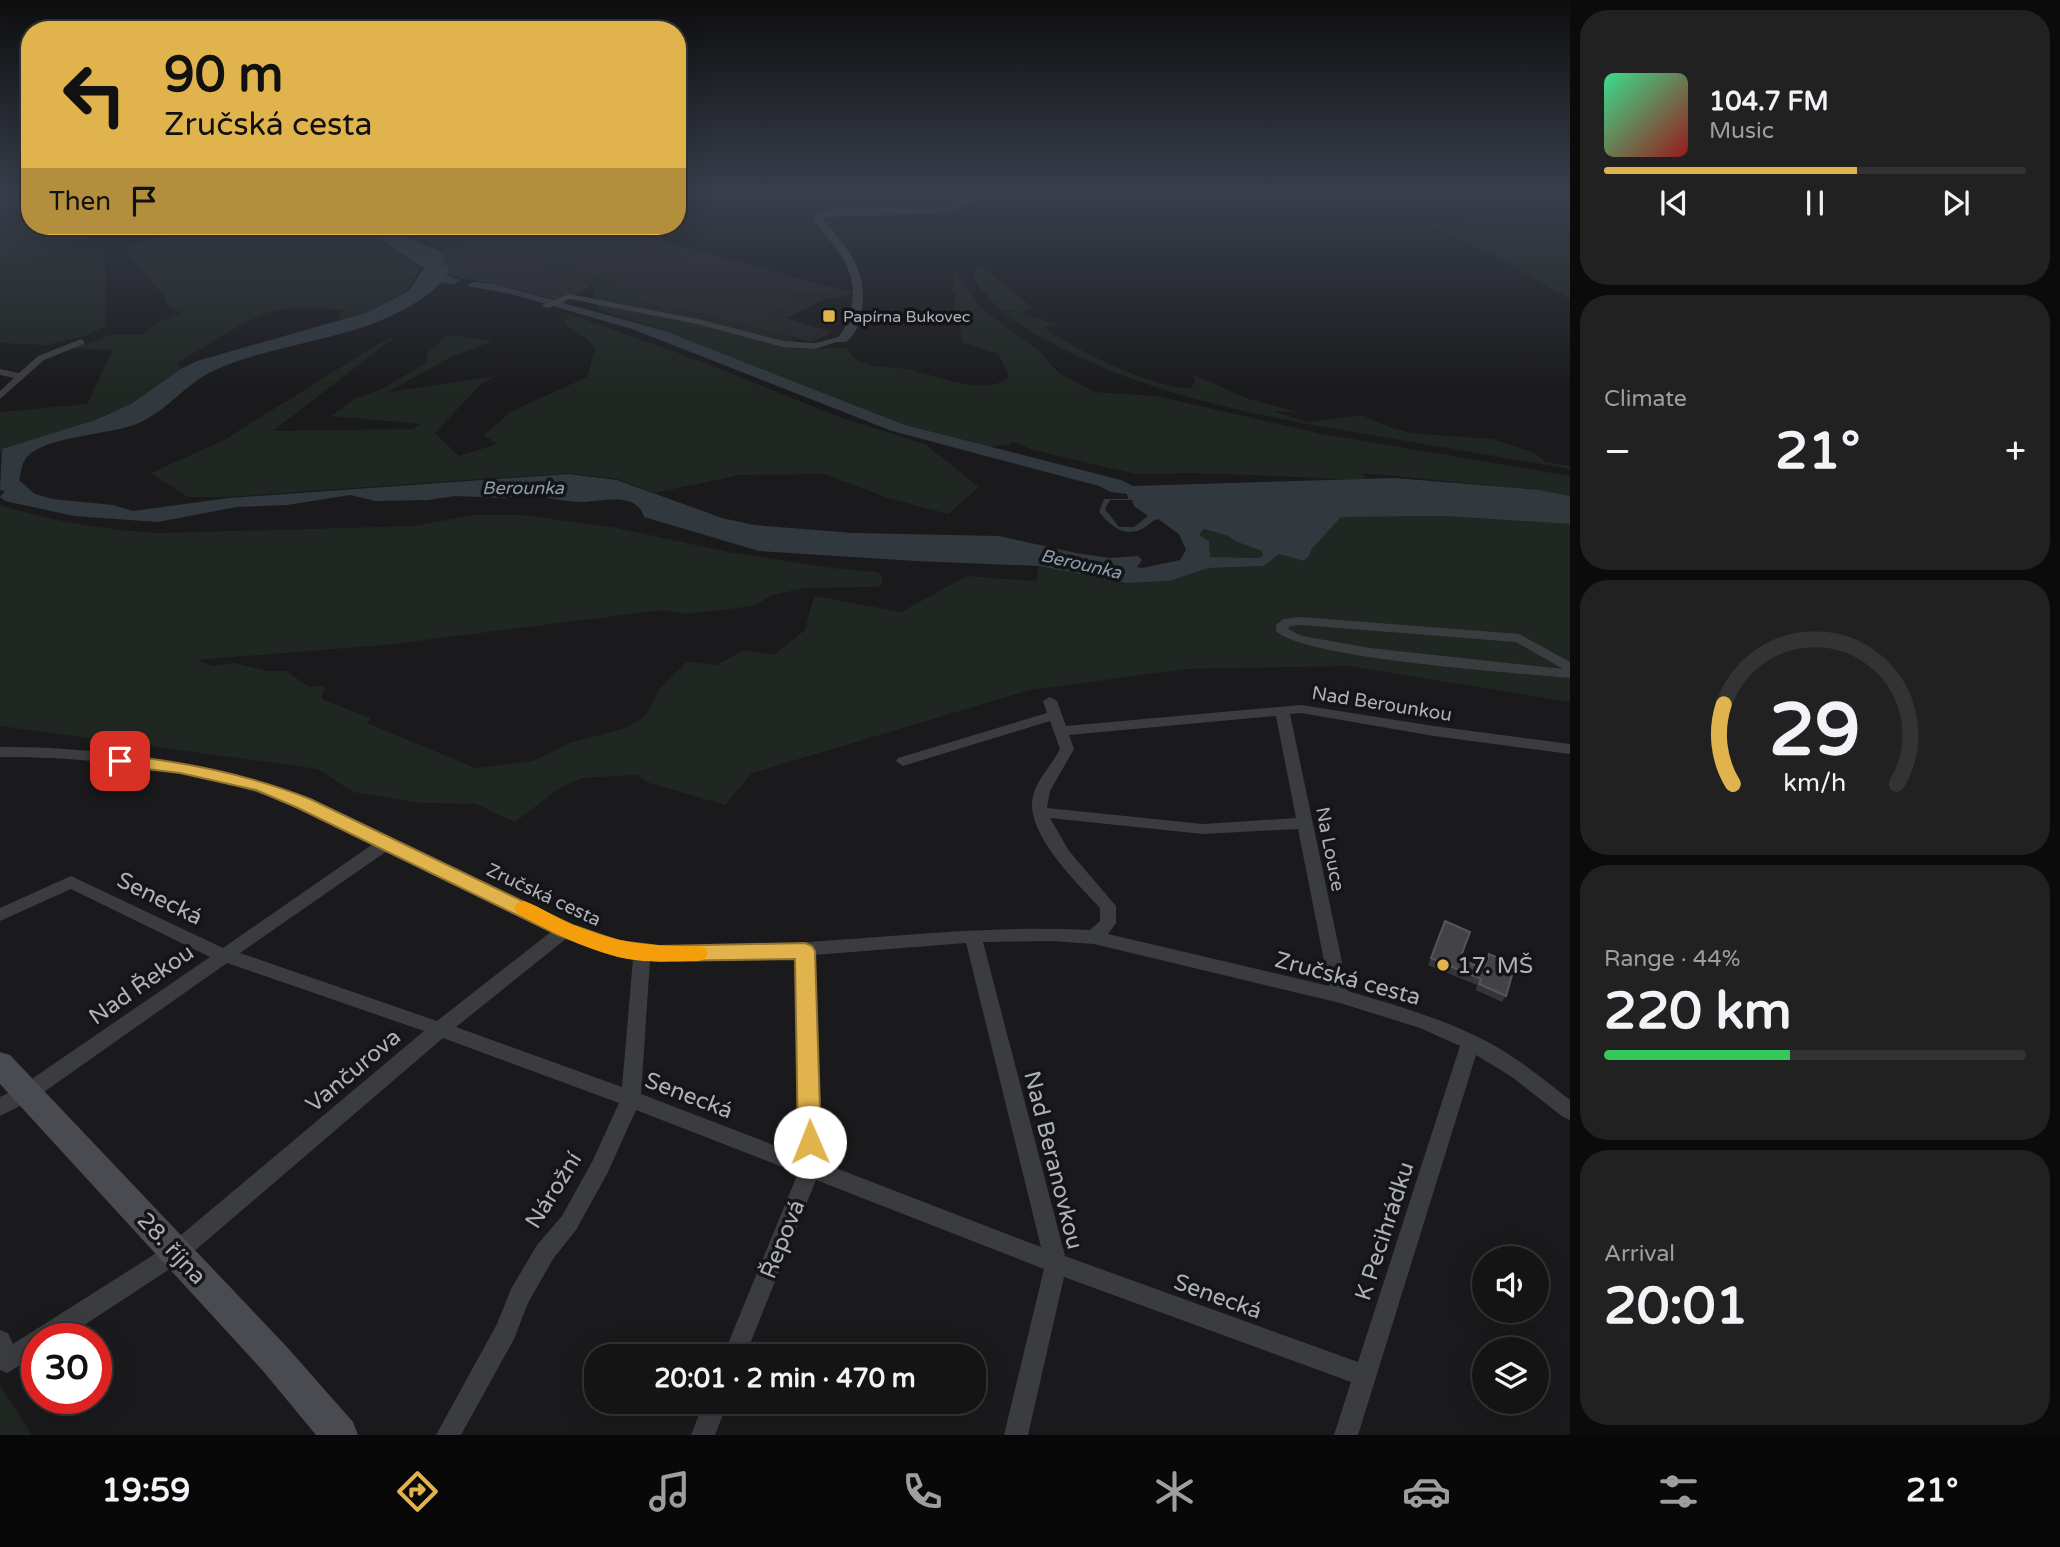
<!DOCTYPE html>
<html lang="en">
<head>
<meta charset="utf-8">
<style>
	:root { --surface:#141415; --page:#212122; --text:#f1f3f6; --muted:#9d9ea0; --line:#333334; --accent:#e0b34d }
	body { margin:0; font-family:"Varela Round",sans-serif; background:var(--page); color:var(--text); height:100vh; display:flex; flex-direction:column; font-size:26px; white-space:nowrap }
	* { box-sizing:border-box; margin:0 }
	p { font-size:23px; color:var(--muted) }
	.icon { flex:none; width:38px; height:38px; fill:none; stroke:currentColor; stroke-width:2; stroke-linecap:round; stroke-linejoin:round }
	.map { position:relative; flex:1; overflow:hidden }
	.drawer { display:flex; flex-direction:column; gap:10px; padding:10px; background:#0b0b0c; width:490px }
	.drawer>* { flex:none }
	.banner { position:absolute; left:21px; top:21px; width:665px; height:214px; border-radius:28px; box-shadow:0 7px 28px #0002,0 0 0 2px var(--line); background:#e0b34d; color:#111; overflow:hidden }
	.controls { position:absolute; left:1472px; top:1246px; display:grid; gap:14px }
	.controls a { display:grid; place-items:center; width:77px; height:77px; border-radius:50%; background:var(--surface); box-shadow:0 7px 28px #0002,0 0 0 2px var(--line); font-size:35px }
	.speed { position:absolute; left:21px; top:1323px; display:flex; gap:14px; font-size:35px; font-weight:700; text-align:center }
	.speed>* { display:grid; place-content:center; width:91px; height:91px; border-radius:50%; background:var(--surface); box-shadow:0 7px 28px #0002,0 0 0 2px var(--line); line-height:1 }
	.speed .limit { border:10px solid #d22; background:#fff; color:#111 }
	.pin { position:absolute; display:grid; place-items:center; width:60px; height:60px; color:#fff; margin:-30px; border-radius:14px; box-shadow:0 4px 10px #0006 }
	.me { position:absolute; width:77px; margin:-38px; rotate:359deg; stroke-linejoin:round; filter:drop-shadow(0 0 5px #0008) }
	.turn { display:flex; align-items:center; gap:24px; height:147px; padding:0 28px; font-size:32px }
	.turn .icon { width:91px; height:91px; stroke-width:2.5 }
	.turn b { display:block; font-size:49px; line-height:60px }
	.then { display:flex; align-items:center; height:66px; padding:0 28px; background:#0003; gap:14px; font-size:26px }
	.big { font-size:52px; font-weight:800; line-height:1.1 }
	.drawer .tile { flex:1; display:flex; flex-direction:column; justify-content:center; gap:10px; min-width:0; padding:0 24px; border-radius:28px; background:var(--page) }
	.drawer .dial { align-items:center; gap:0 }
	.dial svg { height:182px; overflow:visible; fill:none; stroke:var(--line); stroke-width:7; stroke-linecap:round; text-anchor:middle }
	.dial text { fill:var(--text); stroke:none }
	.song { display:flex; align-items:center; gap:21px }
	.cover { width:84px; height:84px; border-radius:10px; background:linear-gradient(135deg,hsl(150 70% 55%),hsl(0 70% 35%)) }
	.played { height:7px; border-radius:4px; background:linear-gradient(90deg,var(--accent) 60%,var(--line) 60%) }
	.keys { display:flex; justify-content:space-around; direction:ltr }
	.heat { display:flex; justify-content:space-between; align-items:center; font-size:38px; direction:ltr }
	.charge { height:10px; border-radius:5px; background:linear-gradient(90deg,#34c759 44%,var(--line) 0) }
	.trip { position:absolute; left:584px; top:1344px; width:402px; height:70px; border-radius:28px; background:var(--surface); box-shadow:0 7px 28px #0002,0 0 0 2px var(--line); font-weight:800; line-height:70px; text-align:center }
	.tabs { display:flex; height:112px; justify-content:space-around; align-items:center; background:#080808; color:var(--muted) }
	.tabs .icon { width:49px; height:49px }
	.tabs .on { color:var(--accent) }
	.tabs b { font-size:32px; color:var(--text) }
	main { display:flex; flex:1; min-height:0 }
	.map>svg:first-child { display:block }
</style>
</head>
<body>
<main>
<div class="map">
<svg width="1570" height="1435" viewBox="0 0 1570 1435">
	<rect width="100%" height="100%" fill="#1a1a1c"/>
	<path fill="#262628" d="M498,226h18l23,11 100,-11 2,6 11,6 190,52 5,6 -22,3 -39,19 46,14 -20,10 -145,-36 -24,-3 -12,-6 12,-5 -87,-28 -11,4 47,17 -28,17 -70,-18 -49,-9 4,-5 -9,-19z"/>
	<path fill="#202621" d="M0,191h30v35h85l-48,21 38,1v79l-20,9 -38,9 -47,-2z
		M1523,191h47v108l-76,-43 -74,-35c11,0 22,2 33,1 23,-2 51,-17 70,-31z
		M192,226h150l32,9 47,33 -14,22 -39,22 -30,8 5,-10c-19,-2 -42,-3 -59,-1 -40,7 -73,36 -107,54l5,5 -51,36 -36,16 -93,29 -2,6v-43l87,-8 26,-54 -41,-2 41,-13h29l16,-12 23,-10 -13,-6c-8,-25 -34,-37 -42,-61l41,-9 -1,-2z
		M381,226h117l-53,23z
		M556,264l88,27 -12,6 11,6 24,3 125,31 5,12 51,-1c8,23 44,18 63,22 28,6 69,25 96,9l1,-5 -10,-20 -36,-12c-1,-18 -11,-31 -6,-48l-4,-4 3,-18 29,39 55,40 20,22 36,19 61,4 166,38 248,42v20l-30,-6 -177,-17 3,7 -169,-7 -62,1 -102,-24 -22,-9v3l-22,3 -84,-22 -240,-94 -68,-22 -5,-24 -48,-17z
		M980,265l52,42 -11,6 37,12 -12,1v3c29,21 110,60 144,59l6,-6 -4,-8 57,25 51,14 -27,-2 34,11 55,-7 30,13 19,5 82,6 42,14 10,9 25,4v3c-68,-12 -137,-23 -205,-35 -126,-21 -254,-46 -361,-120l14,-4 -17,1 -22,-24 -6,-12z
		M775,291l13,3 65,-3 1,3 -48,7 -32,16 -9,2 8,-7 24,-12 -3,-3h-19z
		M569,314l128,46 145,58 83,26 54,43 -31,27 -60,-16 -64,-24 -84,1 -85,18 -37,-14 -50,-6 -342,24h-38l-37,-24 73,-33 154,-96 18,-8 -123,95 140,-2 7,-5 -89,-8 23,-17 30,-11 43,-26v-9l21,-18 45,6 -42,16 -63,35 108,-16 -14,7 -47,50 24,23 38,-12 -13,-9 28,-24 75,-34 8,-27 -6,-10 -25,-16z
		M0,505c50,16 107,25 160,28l253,-7 61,-11h49l94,13 111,24 104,16 45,4 5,4v8l-5,3 -71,1 -34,7 -18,11 -68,8 -23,-4 -278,35 -188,15 16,6 21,-3 34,8h18l23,16 16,-1 -4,13 50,19 -4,5 108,45 58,-7 37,-18 56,-15 20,-13 14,-27 27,-26 29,3 29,-15 29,5 31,-25 9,-34 87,16 66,-36 69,5 3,-15 87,17 43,-2 40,-13 55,-2 15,-12 25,7 6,-6 1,-5 30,-33 103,-1 126,8v178l-222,-36 -161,3 -157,21 -278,83 -27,32 -76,-22 -12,-8 -55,3 -22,10 -45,34 -39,-18 -55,-1 -68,-11 -35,-23 -318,-43z
		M1203,529l25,7 9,6 25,9 1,5 -4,2 -49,-1 -11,-23z
		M0,1385l32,50h-32z"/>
	<path fill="#31383e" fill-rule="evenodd" d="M342,226h39l59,25 9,19 -3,5 14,5 -6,3 -11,-2c-60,60 -156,56 -230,90 -28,13 -46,40 -74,52 -26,12 -100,13 -114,37 -4,5 -4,14 -6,20l16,14 18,5 60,6 20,6 96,-13 339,-24 49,6 105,38 32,7 100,8 145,3 77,17 34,5 28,-2 4,4 -5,7 5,1 38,-8 6,-10 -7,-16 -21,-15c-7,2 -8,5 -14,9 -20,11 -34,-3 -45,-16l5,-13h24l-1,-5 -16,-2 -12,-6 -207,-55 -260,-102 -121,-35 -44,-8 7,-4 20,2 171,47 240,94 216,55 12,6 262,-8 145,12 30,6v28l-126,-8 -103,1 -30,33 -1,5 -6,6 -25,-7 -15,12 -55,2 -40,13 -43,2 -87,-17 -123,-5 -157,-10 -115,-34c-7,-25 -40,-16 -60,-15 -15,0 -30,-3 -45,-6l-1,-4 -35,6 -48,-2 -27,4 -53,1 -25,-6 -63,10 -50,2 -79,15 -84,-6 -69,-15 -5,-4 5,-6 -5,-1 2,-41 93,-29 36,-16 51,-36 15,-7 171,-49 41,-21 15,-23 -50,-33zM1110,500h22l2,6 14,10 -14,11h-15l-14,-18zM1204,529l24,7 9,6 25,9 1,5 -5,2 -48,-1 -1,-16 -10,-6z"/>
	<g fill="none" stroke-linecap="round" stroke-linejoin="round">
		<path stroke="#31383e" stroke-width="2" d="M447,280l-3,2 10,1"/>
		<path fill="#3b3c40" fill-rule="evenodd" d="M569,294l129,25 85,22 32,2 27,-7 4,3 -31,10 -32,-2 -86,-23 -127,-25 -22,9 -7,-2z
			M81,339l4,3 -1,2 -40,16 -44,39v-8l14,-13 -14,-3v-6l19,4 19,-17z
			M1301,617l218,17 51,28v16c-51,-5 -265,-19 -294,-47v-6l7,-6zM1301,625l215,17 47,27 -193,-21 -68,-12 -14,-7 2,-3z
			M1050,697l7,4 9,25 235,-21 133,21 136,18v10l-136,-18 -133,-23 -11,1 58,277c43,13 87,25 128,45 34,16 64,40 94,64v20l-7,-3 -51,-40 -36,-22 -118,380h-24l17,-53 -287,-105 -36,158h-24l40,-166 -228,-89 -71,176h-22l75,-183 -162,-63 -29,64 -31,56 -23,29 -25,44 -14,36 -53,96h-25l61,-111 14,-35 26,-44 25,-29 31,-56 26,-57 -176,-65 -258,221 -122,80h-26v16l-30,18 -7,-3v-40l8,3 5,11 156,-99 255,-214 -197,-68 -193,136 -34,17v-19l20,-10 190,-130 -139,-68 -71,32v-13l71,-32 152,72 150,-104c-34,-16 -67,-35 -103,-47 -78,-28 -186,-41 -270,-40v-10c88,-1 202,14 285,44 53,19 103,47 154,71 57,27 126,68 187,82 40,9 83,2 124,1 114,-4 226,-21 340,-15l10,-9v-13c-23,-25 -76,-76 -67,-112 4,-17 19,-31 27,-47l-10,-28 -147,45 -7,-5 2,-3 149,-45 -4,-12zM1276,716l20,102 -93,6 -156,-16 3,-17 24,-42 -5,-14zM1050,818l153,16 95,-5 31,157 -221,-52 8,-11v-17l-47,-55zM387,851l165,80 -115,90 -197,-68zM567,938l66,21 -11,128 -166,-60zM1051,941l43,3 246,59 80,25 40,18 -102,316 -293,-106 -82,-314zM966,943l75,304 -221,-85 -6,-207zM796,956l4,199 -159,-61 9,-133z
			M704,1402h24l-13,33h-24z"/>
		<path fill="#3b3c40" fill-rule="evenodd" d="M985,191h12l-52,22 -120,4 -2,3c25,27 47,54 38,93 -2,11 -5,21 -15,29h-8l-2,-3c9,-9 12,-17 15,-30 9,-38 -15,-61 -38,-89l5,-7 15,-4 111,-2z"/>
		<path fill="#494b50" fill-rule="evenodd" d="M0,1052l10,3 277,292 66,75 5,13h-42l-53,-64 -263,-287z"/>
	</g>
	<path fill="#363639" d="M1445,921l15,38 23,10 6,-15 17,42 -4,6 -26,-12 1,-5 -49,-20z"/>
	<path fill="#434347" stroke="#535559" stroke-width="2" d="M1445,921l25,11 -10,27 24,10 5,-15 26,11 -9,31 -27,-12 2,-5 -50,-21z"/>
	<linearGradient id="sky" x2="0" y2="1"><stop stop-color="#0e0e0f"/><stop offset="0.49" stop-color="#383e4b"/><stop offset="1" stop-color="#383e4b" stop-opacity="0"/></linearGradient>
	<rect width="1570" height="392" fill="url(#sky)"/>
	<path fill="#e0b34d" stroke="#927432" stroke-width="2" d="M120,755c66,7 128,19 190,44l262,126 47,16 40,5 146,-3 7,3 3,5 6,191 -3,7 -8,3 -9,-3 -3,-7 -3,-183 -136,2 -41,-5 -60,-21 -260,-127 -42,-18 -76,-17 -66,-8 -3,-4z"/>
	<path fill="#f59e0b" d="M524,901c17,6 32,17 50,24 47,19 74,21 124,21l7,2 3,5 -3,6 -7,2c-18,0 -37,1 -55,0 -44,-4 -88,-27 -126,-48l-3,-5 3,-5z"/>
	<g fill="#e0b34d" stroke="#151517" stroke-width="2.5">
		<rect x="822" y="309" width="14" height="14" rx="3.5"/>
		<circle cx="1443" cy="965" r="7"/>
	</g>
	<g text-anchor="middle" stroke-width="7" stroke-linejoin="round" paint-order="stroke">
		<g font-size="16" fill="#adb1ba" stroke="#151517" text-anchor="start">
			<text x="843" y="322">Papírna Bukovec</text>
		</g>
		<g font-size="18" font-style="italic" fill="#899db1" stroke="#151517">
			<text x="523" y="494">Berounka</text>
			<text transform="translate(1081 564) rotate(13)" y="6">Berounka</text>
		</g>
		<g font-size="19" fill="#adb1ba" stroke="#151517">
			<text transform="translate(1382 703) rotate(9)" y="7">Nad Berounkou</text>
			<text transform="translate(1331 849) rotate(79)" y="7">Na Louce</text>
			<text transform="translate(544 894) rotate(25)" y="7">Zručská cesta</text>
		</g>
		<g font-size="23" fill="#adb1ba" stroke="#151517">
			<text transform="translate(160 898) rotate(26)" y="8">Senecká</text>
			<text transform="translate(1348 978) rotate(15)" y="8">Zručská cesta</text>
			<text transform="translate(141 984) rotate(-35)" y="8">Nad Řekou</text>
			<text transform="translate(353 1070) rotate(-40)" y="8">Vančurova</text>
			<text transform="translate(689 1095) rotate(21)" y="8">Senecká</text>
			<text transform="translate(1054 1160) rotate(76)" y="8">Nad Beranovkou</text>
			<text transform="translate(553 1190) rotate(-58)" y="8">Nárožní</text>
			<text transform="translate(1384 1231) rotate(-72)" y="8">K Pecihrádku</text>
			<text transform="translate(782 1239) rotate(-68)" y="8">Řepová</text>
			<text transform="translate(172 1248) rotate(47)" y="8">28. října</text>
			<text transform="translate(1218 1296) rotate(20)" y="8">Senecká</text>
		</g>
		<g font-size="23" fill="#adb1ba" stroke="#151517" text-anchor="start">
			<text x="1457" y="973">17. MŠ</text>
		</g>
	</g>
</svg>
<div class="controls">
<a><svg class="icon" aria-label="sound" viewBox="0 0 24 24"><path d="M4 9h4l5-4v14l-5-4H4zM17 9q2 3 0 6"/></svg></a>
<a><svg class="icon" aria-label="layers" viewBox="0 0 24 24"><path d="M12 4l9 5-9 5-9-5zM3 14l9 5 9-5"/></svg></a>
</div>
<div class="speed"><div class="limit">30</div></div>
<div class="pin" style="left:120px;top:761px;background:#d93025"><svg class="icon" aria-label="arrive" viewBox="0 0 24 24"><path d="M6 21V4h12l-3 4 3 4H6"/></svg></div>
<svg class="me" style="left:810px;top:1142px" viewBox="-20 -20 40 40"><circle r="19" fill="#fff"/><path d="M0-13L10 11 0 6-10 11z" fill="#e0b34d"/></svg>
<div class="trip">20:01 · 2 min · 470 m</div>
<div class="banner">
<div class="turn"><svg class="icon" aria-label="left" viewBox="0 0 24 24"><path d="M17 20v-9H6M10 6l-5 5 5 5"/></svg><div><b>90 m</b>Zručská cesta</div></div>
<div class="then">Then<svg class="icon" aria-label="arrive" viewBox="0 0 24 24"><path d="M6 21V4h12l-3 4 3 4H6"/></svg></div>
</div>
</div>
<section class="drawer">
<div class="tile">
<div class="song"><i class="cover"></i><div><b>104.7 FM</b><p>Music</p></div></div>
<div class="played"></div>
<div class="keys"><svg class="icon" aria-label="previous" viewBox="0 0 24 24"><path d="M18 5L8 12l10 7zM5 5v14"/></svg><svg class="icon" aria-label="pause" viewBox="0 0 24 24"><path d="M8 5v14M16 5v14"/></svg><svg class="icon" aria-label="next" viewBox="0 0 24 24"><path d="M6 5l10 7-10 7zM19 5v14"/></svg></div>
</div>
<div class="tile"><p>Climate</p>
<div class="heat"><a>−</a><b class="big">21°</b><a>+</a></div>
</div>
<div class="tile dial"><svg viewBox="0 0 100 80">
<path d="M14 69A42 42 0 1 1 86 69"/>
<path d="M14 69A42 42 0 0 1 10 34" stroke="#e0b34d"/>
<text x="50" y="56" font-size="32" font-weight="700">29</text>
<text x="50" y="72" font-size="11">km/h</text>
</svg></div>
<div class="tile"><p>Range · 44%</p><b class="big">220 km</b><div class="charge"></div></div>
<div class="tile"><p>Arrival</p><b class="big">20:01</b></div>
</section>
</main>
<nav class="tabs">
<b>19:59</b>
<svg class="icon on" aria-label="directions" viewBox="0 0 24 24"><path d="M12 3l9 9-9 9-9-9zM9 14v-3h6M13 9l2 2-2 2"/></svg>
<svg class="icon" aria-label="music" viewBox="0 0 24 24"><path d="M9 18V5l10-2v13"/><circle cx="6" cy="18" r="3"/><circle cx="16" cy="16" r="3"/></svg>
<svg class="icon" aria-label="phone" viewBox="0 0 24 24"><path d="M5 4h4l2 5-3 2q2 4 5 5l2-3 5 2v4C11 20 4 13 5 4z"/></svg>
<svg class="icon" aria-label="climate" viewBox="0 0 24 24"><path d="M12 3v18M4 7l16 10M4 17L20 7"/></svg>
<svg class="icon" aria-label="car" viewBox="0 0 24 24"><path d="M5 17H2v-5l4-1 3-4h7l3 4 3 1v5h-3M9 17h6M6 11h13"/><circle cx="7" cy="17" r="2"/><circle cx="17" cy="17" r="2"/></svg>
<svg class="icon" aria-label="filters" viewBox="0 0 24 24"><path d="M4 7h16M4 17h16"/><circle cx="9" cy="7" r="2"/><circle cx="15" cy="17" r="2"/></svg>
<b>21°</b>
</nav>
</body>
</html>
